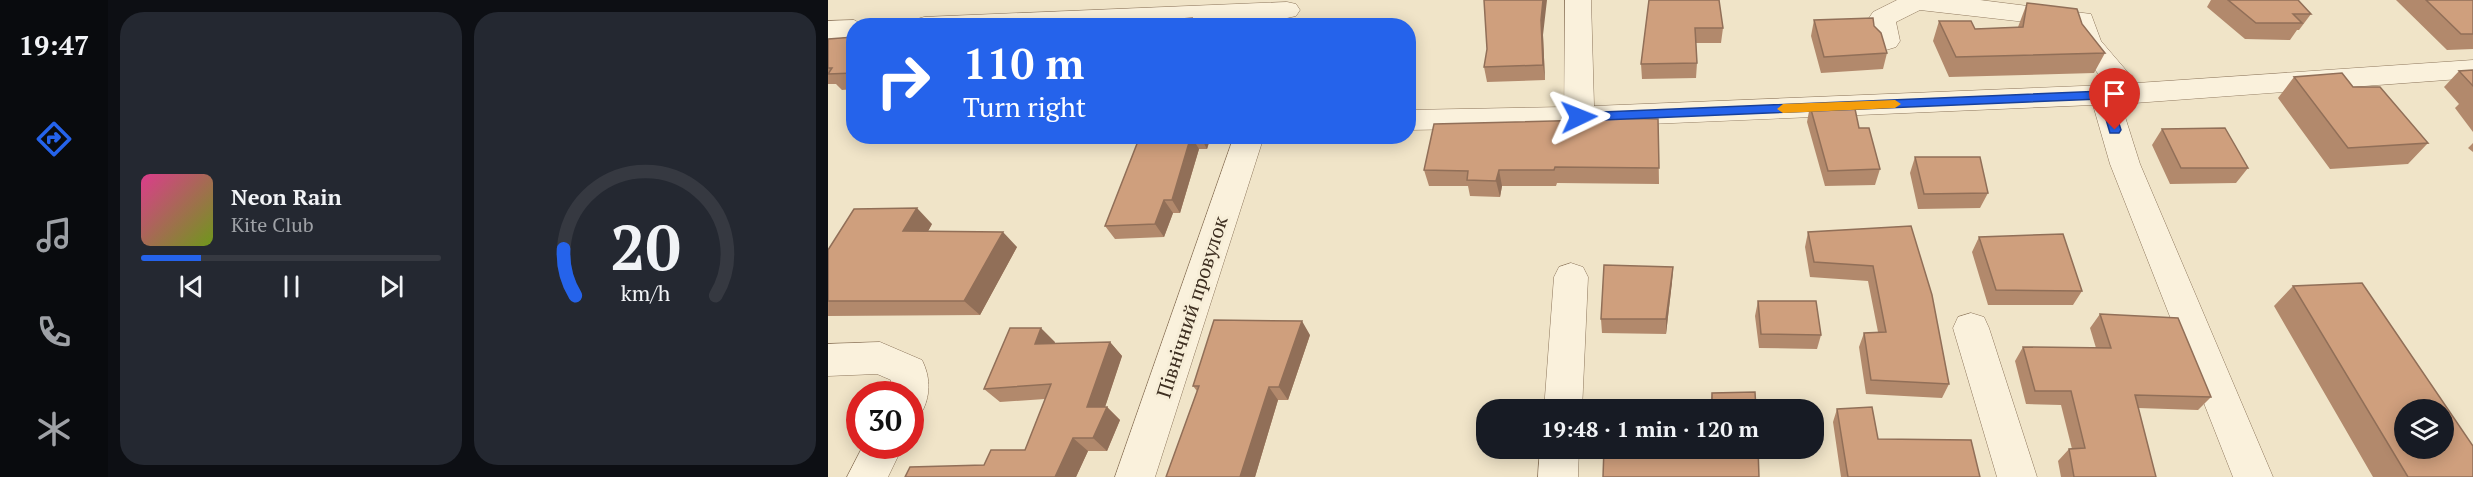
<!DOCTYPE html>
<html lang="en">
<head>
<meta charset="utf-8">
<style>
	:root { --surface:#171b24; --page:#242831; --text:#f1f3f6; --muted:#9ea1a6; --line:#363941; --accent:#2563eb }
	body { margin:0; font-family:"PT Serif",serif; background:var(--page); color:var(--text); height:100vh; display:flex; flex-direction:column; font-size:22px; white-space:nowrap }
	* { box-sizing:border-box; margin:0 }
	p { font-size:20px; color:var(--muted) }
	.icon { flex:none; width:33px; height:33px; fill:none; stroke:currentColor; stroke-width:2; stroke-linecap:round; stroke-linejoin:round }
	.map { position:relative; flex:1; overflow:hidden }
	.sheet { display:flex; flex-direction:column; gap:12px; padding:12px; background:#0d0f14; width:720px }
	.sheet>* { flex:none }
	.top-card { position:absolute; left:18px; top:18px; width:570px; height:126px; border-radius:24px; box-shadow:0 3px 15px #0003; background:#2563eb; color:#fff; overflow:hidden }
	.buttons { position:absolute; left:1566px; top:399px; display:grid; gap:12px }
	.buttons a { display:grid; place-items:center; width:60px; height:60px; border-radius:50%; background:var(--surface); box-shadow:0 3px 15px #0003; font-size:30px }
	.speed { position:absolute; left:18px; top:381px; display:flex; gap:12px; font-size:30px; font-weight:700; text-align:center }
	.speed>* { display:grid; place-content:center; width:78px; height:78px; border-radius:50%; background:var(--surface); box-shadow:0 3px 15px #0003; line-height:1 }
	.speed .limit { border:9px solid #d22; background:#fff; color:#111 }
	.pin { position:absolute; display:grid; place-items:center; width:51px; height:51px; color:#fff; margin:-62px -26px; border-radius:50% 50% 50% 0; rotate:-45deg; box-shadow:0 0 6px #0007 }
	.pin .icon { rotate:45deg }
	.me { position:absolute; width:66px; margin:-33px; rotate:88deg; stroke-linejoin:round; filter:drop-shadow(0 0 4px #0008) }
	.turn { display:flex; align-items:center; gap:21px; height:126px; padding:0 18px; font-size:27px }
	.turn .icon { width:78px; height:78px; stroke-width:2.5 }
	.turn b { display:block; font-size:42px; line-height:51px }
	.sheet .widget { flex:1; display:flex; flex-direction:column; justify-content:center; gap:9px; min-width:0; padding:0 21px; border-radius:24px; background:var(--page) }
	.sheet .dial { align-items:center; gap:0 }
	.dial svg { height:156px; overflow:visible; fill:none; stroke:var(--line); stroke-width:7; stroke-linecap:round; text-anchor:middle }
	.dial text { fill:var(--text); stroke:none }
	.song { display:flex; align-items:center; gap:18px }
	.cover { width:72px; height:72px; border-radius:9px; background:linear-gradient(135deg,hsl(330 70% 55%),hsl(80 70% 35%)) }
	.played { height:6px; border-radius:3px; background:linear-gradient(90deg,var(--accent) 20%,var(--line) 20%) }
	.keys { display:flex; justify-content:space-around; direction:ltr }
	.sheet .tiles { flex:1; display:grid; gap:12px; grid-template-columns:repeat(2,1fr) }
	.trip { position:absolute; left:648px; top:399px; width:348px; height:60px; border-radius:24px; background:var(--surface); box-shadow:0 3px 15px #0003; font-weight:600; line-height:60px; text-align:center }
	main { display:flex; flex:1; min-height:0 }
	.tab-bar { display:flex; flex-direction:column; width:108px; justify-content:space-around; align-items:center; background:#090b0e; color:var(--muted) }
	.tab-bar .icon { width:42px; height:42px }
	.tab-bar .active { color:var(--accent) }
	.tab-bar b { font-size:27px; color:var(--text) }
	.map>svg:first-child { display:block }
</style>
</head>
<body>
<main>
<nav class="tab-bar">
<b>19:47</b>
<svg class="icon active" aria-label="directions" viewBox="0 0 24 24"><path d="M12 3l9 9-9 9-9-9zM9 14v-3h6M13 9l2 2-2 2"/></svg>
<svg class="icon" aria-label="music" viewBox="0 0 24 24"><path d="M9 18V5l10-2v13"/><circle cx="6" cy="18" r="3"/><circle cx="16" cy="16" r="3"/></svg>
<svg class="icon" aria-label="phone" viewBox="0 0 24 24"><path d="M5 4h4l2 5-3 2q2 4 5 5l2-3 5 2v4C11 20 4 13 5 4z"/></svg>
<svg class="icon" aria-label="climate" viewBox="0 0 24 24"><path d="M12 3v18M4 7l16 10M4 17L20 7"/></svg>
</nav>
<section class="sheet">
<div class="tiles">
<div class="widget">
<div class="song"><i class="cover"></i><div><b>Neon Rain</b><p>Kite Club</p></div></div>
<div class="played"></div>
<div class="keys"><svg class="icon" aria-label="previous" viewBox="0 0 24 24"><path d="M18 5L8 12l10 7zM5 5v14"/></svg><svg class="icon" aria-label="pause" viewBox="0 0 24 24"><path d="M8 5v14M16 5v14"/></svg><svg class="icon" aria-label="next" viewBox="0 0 24 24"><path d="M6 5l10 7-10 7zM19 5v14"/></svg></div>
</div>
<div class="widget dial"><svg viewBox="0 0 100 80">
<path d="M14 69A42 42 0 1 1 86 69"/>
<path d="M14 69A42 42 0 0 1 8 45" stroke="#2563eb"/>
<text x="50" y="56" font-size="32" font-weight="700">20</text>
<text x="50" y="72" font-size="11">km/h</text>
</svg></div>
</div>
</section>
<div class="map">
<svg width="1645" height="477" viewBox="0 0 1645 477">
	<rect width="100%" height="100%" fill="#f0e4c8"/>
	<g fill="none" stroke-linecap="round" stroke-linejoin="round">
		<defs>
			<path id="street" d="M737,0h26l3,106 513,-21 -33,-42 -4,-16 -150,-17 -24,12 4,19 -4,6 -10,3 -10,-3 -4,-6 -3,-23 4,-6 24,-12h83l111,14 10,27 36,42 336,-23v18l-352,26 19,60 133,313h-40l-123,-313 -17,-59 -514,22 -171,3v-20l156,-3z
				M459,2l9,2 4,6 -4,6 -9,2 -159,8h-217l3,-6 10,-3z
				M26,20l11,6h-11v12l-26,1v-18z
				M406,136h30l-109,341h-40z
				M743,263l12,4 5,10 -6,133h-38l10,-133 5,-10z
				M1143,313l13,4 5,11 48,149h-40l-44,-149 5,-11z
				M52,342l42,18c8,16 9,33 1,50l-13,5v-21h-19v-14l-14,-6 -49,2v-32z
				M35,446h40l-15,31h-41z
				M712,448h39l-1,29h-40z"/>
		</defs>
		<use href="#street" stroke="#8d765c" stroke-width="1"/>
		<use href="#street" fill="#faf1dc" fill-rule="evenodd"/>
	</g>
	<path fill="#b2896c" d="M821,0l74,28 -2,15h-25l1,20 -1,15 -54,1 -1,-15z
		M1383,0h87l13,14 -12,16h-2l-7,10 -45,-1 -38,-32z
		M1568,0h77v49l-26,1z
		M1199,3l55,21 23,29 -11,20 -145,4 -16,-36 6,-20 36,8 43,-2z
		M986,20l60,6 13,27 -4,16 -62,4 -10,-37z
		M715,35l2,45 -58,2 -3,-15z
		M26,37v52l-12,1 -6,-6h-8v-45z
		M1645,70v62l-18,-24 4,-4 -15,-17 15,-16z
		M1466,77l59,10 75,56 -20,21 -78,5 -52,-71z
		M982,106l49,22 21,41 -5,16 -50,1 -18,-64z
		M830,119l1,65 -102,-1 -1,3h-54l-2,11 -30,-1 -2,-10h-39l-5,-16z
		M1334,129l86,39 -12,15 -66,1 -18,-39z
		M312,136h71l-4,13h-8l-19,64h-7l-9,24 -49,2 -10,-13z
		M1645,143v9l-5,-4z
		M1087,157l73,36 -8,15 -62,1 -8,-36z
		M104,224l-4,7 89,16 -37,68 -152,1v-66z
		M1083,226l38,158 -7,14 -76,-4 -7,-47 5,-14 14,-1 -10,-51 -58,-4 -5,-30 3,-15z
		M1151,237l103,54 -9,14h-85l-16,-53z
		M845,267l-1,15 -6,52 -64,-1 -1,-14z
		M1465,286l180,191h-100l-99,-171z
		M930,301l63,34 -4,14 -58,-1 -4,-32z
		M1272,314l111,83 -13,13 -60,-2 18,69h-95l-3,-16 11,-12h3l-11,-44 -35,-1 -11,-43 8,-14 73,1 -6,-20z
		M482,335l-22,65h-10l-23,77h-89l31,-86 -4,-5z
		M227,342v2l55,-2 12,14 -17,51h2l13,13 -13,31h-19l-12,26h-171l79,-12 41,-15 20,-51 -45,3 -16,-13z
		M884,393l44,17h-46z
		M1009,409l41,30 102,38h-139l-8,-55z"/>
	<path fill="#916f58" d="M715,0h4l-4,35 2,45 -2,-15 -2,-45z
		M364,18l4,8h-7z
		M363,136l8,13 -19,64 -8,-13z
		M372,136h11l-4,13z
		M671,170l3,16 -2,11 -4,-16z
		M336,200l9,13 -9,24 -9,-13z
		M89,208l15,16 -12,22 -17,-15z
		M175,232l14,15 -37,68 -16,-14z
		M845,267l-1,15 -6,52v-15z
		M474,321l8,14 -22,65 -9,-13z
		M213,328l14,14 -5,16 -15,-14z
		M282,342l12,14 -21,63 6,-12 13,13 -13,31 -14,-13 -6,-31z
		M441,387l9,13 -23,77h-15z
		M245,438l15,13 -12,26h-21z"/>
	<path fill="#cf9f7d" stroke="#916f58" stroke-width="1.5" fill-rule="evenodd" d="M656,0h59l-2,20 2,45 -59,2 3,-18z
		M821,0h70l4,28h-28l2,35 -56,1z
		M1400,0h70l13,14h-18l9,9h-46z
		M1598,0h47v34h-12z
		M1199,3l50,6 5,15 23,29 -149,4 -17,-36h32l4,8 48,-2z
		M364,18l-3,8h-87z
		M1045,18l1,8 7,7 6,20 -63,4 -10,-37z
		M26,37v36l-26,1 4,-6h-4v-29z
		M1645,70v16l-14,-15z
		M1514,73l11,14h27l48,56 -80,5 -54,-71z
		M1026,104l5,24h10l11,41 -52,2 -18,-65z
		M764,118l66,1 1,49 -104,-1 -1,3h-55l-3,11 -29,-1 1,-9 -44,-1 10,-46 158,-4z
		M1397,128l23,40h-67l-19,-39z
		M312,136h51l-19,64h-8l-9,24 -50,2z
		M1087,157h65l8,36 -64,1z
		M89,208l-14,23 100,1 -39,69h-136v-51l26,-41z
		M1083,226l21,69 17,89 -78,-4 -7,-47 22,-1 -13,-66 -59,-4 -6,-30z
		M1235,234l19,57 -86,-1 -17,-53z
		M776,265l69,2 -7,52h-65z
		M1534,283l111,163v31h-65l-115,-191zM1576,410h40v38h-40z
		M930,301h58l5,34 -60,-1z
		M1272,314l78,4 33,79 -76,-2 21,82h-82l-5,-28 16,-1 -14,-57h-36l-12,-44 88,1z
		M386,320l88,1 -23,66h-10l-29,90h-74l33,-91h-6z
		M182,328h31l-6,16 75,-2 -23,65h20l-14,31h-20l-18,39h-150l5,-10 74,-2 7,-15h34l26,-66 -67,5z
		M927,392l1,18h-44v-17z
		M1044,407l6,32 93,1 9,37h-132l-11,-68z
		M776,448h154l1,29h-156z"/>
	<path fill="#2563eb" stroke="#184099" stroke-width="1.5" d="M1276,91l6,4 11,35 -2,3h-9l-10,-34 -521,22 -6,-4 6,-4z"/>
	<path fill="#f59e0b" d="M1067,100l6,4 -6,4 -112,5 -6,-4 6,-5z"/>
	<g text-anchor="middle" stroke-width="6" stroke-linejoin="round" paint-order="stroke">
		<g font-size="20" fill="#3d2e20" stroke="#f7eed8">
			<text transform="translate(364 307) rotate(-72)" y="7">Північний провулок</text>
		</g>
	</g>
</svg>
<div class="buttons">
<a><svg class="icon" aria-label="layers" viewBox="0 0 24 24"><path d="M12 4l9 5-9 5-9-5zM3 14l9 5 9-5"/></svg></a>
</div>
<div class="speed"><div class="limit">30</div></div>
<div class="pin" style="left:1287px;top:130px;background:#d93025"><svg class="icon" aria-label="arrive" viewBox="0 0 24 24"><path d="M6 21V4h12l-3 4 3 4H6"/></svg></div>
<svg class="me" style="left:751px;top:117px" viewBox="-20 -20 40 40"><path d="M0-17L14 15 0 8-14 15z" fill="#2563eb" stroke="#fff" stroke-width="4"/></svg>
<div class="trip">19:48 · 1 min · 120 m</div>
<div class="top-card">
<div class="turn"><svg class="icon" aria-label="right" viewBox="0 0 24 24"><path d="M7 20v-9h11M14 6l5 5-5 5"/></svg><div><b>110 m</b>Turn right</div></div>
</div>
</div>
</main>
</body>
</html>
